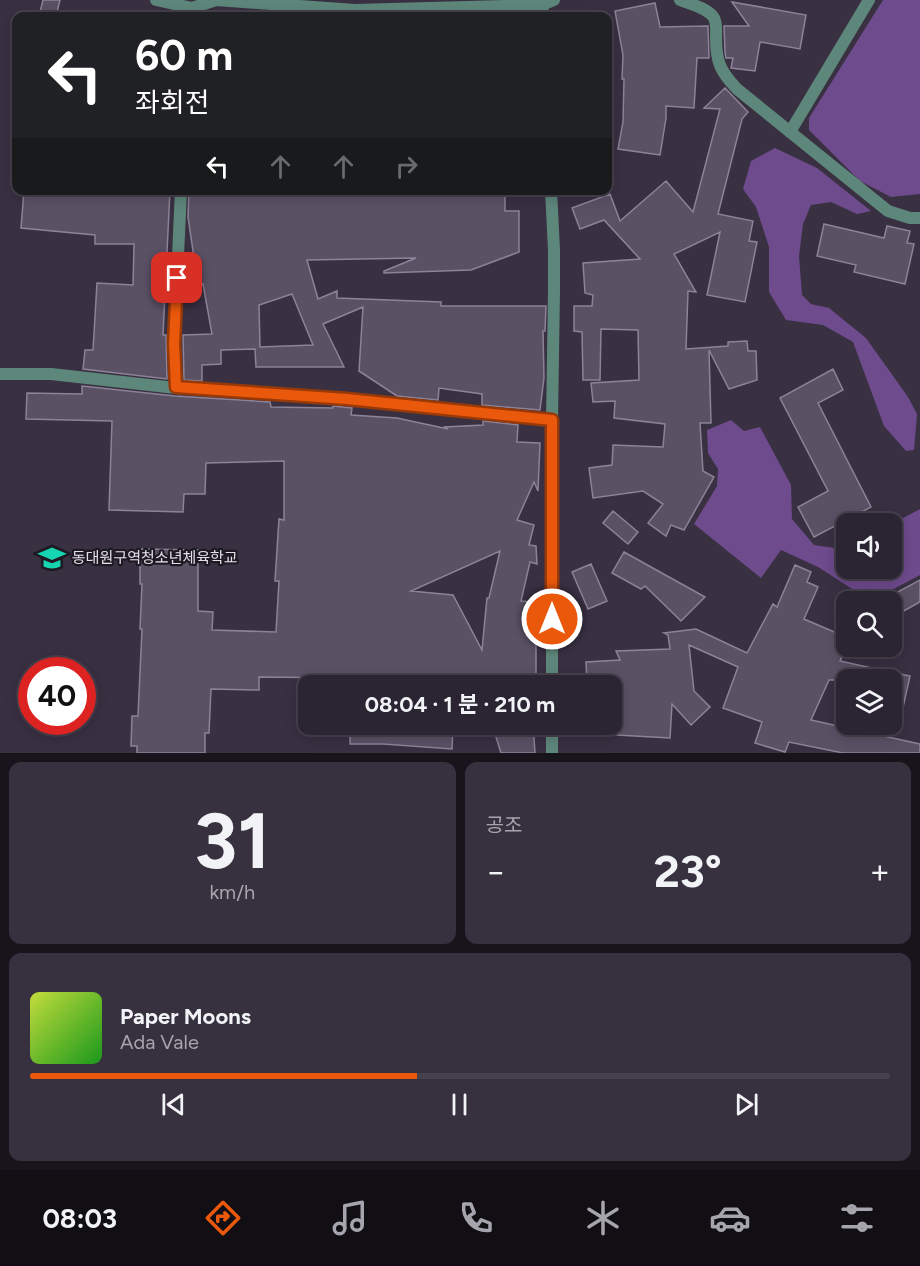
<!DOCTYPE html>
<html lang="ko">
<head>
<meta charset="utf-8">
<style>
	:root { --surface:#2b2432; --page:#37303e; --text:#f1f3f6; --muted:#a6a4ac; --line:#47414d; --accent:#ea580c }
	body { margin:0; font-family:Figtree,"Noto Sans KR",sans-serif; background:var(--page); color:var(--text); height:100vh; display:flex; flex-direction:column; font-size:22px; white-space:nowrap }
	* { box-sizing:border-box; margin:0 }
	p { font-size:20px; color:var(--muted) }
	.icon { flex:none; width:33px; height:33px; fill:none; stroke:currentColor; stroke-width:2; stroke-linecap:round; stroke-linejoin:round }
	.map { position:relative; height:753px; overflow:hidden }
	.panel { display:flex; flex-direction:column; gap:9px; padding:9px; background:#18141c; flex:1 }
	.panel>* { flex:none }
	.banner { position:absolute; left:12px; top:12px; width:600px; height:183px; border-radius:12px; box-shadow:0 3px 15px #0003,0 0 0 2px var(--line); background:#202124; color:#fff; overflow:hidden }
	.controls { position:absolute; left:836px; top:513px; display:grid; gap:12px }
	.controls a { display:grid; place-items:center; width:66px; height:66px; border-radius:12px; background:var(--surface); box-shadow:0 3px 15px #0003,0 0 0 2px var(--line); font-size:30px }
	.speed { position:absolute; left:18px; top:657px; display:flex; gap:12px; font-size:30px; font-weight:700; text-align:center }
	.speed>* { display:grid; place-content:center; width:78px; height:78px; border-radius:50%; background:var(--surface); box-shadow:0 3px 15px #0003,0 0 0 2px var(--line); line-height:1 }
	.speed .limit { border:9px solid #d22; background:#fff; color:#111 }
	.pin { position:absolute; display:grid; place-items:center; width:51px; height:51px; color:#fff; margin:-26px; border-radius:12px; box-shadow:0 3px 9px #0006 }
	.me { position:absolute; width:66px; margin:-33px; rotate:0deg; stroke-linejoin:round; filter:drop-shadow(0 0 4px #0008) }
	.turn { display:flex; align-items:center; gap:21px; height:126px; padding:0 24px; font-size:27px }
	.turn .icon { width:78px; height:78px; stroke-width:2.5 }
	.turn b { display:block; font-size:42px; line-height:51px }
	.lanes { display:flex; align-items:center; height:57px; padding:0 24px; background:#0003; justify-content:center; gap:30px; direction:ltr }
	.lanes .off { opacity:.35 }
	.big { font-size:45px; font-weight:700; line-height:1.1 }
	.panel .widget { flex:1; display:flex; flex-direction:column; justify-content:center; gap:9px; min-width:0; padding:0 21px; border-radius:12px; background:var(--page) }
	.panel .dial { align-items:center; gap:0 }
	.dial b { font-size:78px; line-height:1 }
	.song { display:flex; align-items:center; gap:18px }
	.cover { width:72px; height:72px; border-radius:9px; background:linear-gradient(135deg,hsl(70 70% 55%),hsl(120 70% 35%)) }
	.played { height:6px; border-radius:3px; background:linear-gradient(90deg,var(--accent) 45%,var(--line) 45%) }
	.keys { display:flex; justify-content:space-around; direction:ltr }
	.heat { display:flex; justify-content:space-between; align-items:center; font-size:33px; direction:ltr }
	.panel .tiles { flex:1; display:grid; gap:9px; grid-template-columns:1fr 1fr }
	.widget:last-child { grid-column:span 2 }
	.trip { position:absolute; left:298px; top:675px; width:324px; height:60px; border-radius:12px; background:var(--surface); box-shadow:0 3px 15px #0003,0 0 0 2px var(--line); font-weight:700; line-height:60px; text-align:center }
	.tab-bar { display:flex; height:96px; justify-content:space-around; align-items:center; background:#110e14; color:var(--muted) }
	.tab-bar .icon { width:42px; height:42px }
	.tab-bar .selected { color:var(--accent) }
	.tab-bar b { font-size:27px; color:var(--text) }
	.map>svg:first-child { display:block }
</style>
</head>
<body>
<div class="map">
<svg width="920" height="753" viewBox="0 0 920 753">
	<rect width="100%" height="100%" fill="#393042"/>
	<path fill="#6e4b8d" d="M883,0h37v194l-29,3 -31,-16 -51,-51v-12z
		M775,148l42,20 54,43 -14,3 -26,-12 -20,3 -8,19 -4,32 3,39 9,9 18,4 37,30 42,59 9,17 -3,36 -8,1 -22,-25 -31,-84 -30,-17 -37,-5 -17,-28v-45l-13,-40 -13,-18 8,-28z
		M731,420l13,11 16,-4 31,58 1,34 22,26 28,4 4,7v12l6,1 1,1 5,-2h33v-12l12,-5 -11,-27 28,-15v66l-32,17 -11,2h-17l-42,-27 -37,-17 -20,28 -67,-54 23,-38 1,-17 -10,-16 -1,-23z"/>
	<path fill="#5b5165" stroke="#8d8398" stroke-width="1.5" fill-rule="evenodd" d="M43,0h17l-4,16h-17z
		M732,2l74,13 -6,34 -40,-7 -5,29 -24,-3 2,-10h-7l-1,-6 -1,-26h25z
		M655,3l5,24 48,-1 1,32h-12l-3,50 -28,-2v12l-6,37 -42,-6 5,-27 1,-43h-2l1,-24 -8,-44z
		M725,88l23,24 -6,7 -24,95 35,7 -4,20 8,1 -12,60 -38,-7 13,-63 -46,22 22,38 -8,-1 -2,58 42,-3v-4l19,-1 1,10h8l1,29 -28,9 -20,-39 2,73h-11l3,48 11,6 -30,53 -13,-5 -5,11 -18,-13 15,-19 -20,-13 -50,7 -4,-30 23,-3 1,-20 50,2 2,-23 -51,-6 1,-17 -22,1 -2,-19 48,-3 -1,-50 -37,-1 -1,51h-17l-1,-48 -8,-1v-25h18l1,-11 -8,-2 -2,-30 57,-4 -36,-39 -24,9 -8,-21 38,-14 10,27 46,-40 27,31 27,-103 -16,-1z
		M24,190h146l-7,145h3l1,44 -84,-10 2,-19h8l4,-67 36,2 1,-41h-39v-9l-74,-7z
		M189,190h316v21h14v41l-48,18 -87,3v-2l32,-13 -109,2 11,39 19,-8v7l104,4v4h105l-1,25h-2l1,47 -4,32 -58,-5v-11l-43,-6 -1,12 -41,-4 -38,-25 4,-64 -40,17 21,43h-88l-1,-18 -34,1v14l-19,1v16l-18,-1 -1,-45 29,-1 -9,-50 -5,1 -10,-68zM292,294l21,51 -53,2 -1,-42z
		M824,224l60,14 3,-12 23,5 -3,12 7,1 -9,40 -51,-12 2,-7 -39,-9z
		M833,369l10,21 -25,13 53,104 -57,30 -16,-30 30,-16 -48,-93z
		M82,386l93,10 95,6 1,5 62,1v-2l19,2 -1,7 46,3 51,11 -3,-2 38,-2v-4l35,4 -1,17 23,1 -2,48 -4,-9 -17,38 17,5 -5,20 7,1 1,18 -7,-2 -9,39 14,1 -3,37h4v35l-60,1 -3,11h-122v-8l-92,-1v13l-48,-1 -2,44h-4v20h-68v-7h-6l1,-30h6l4,-87h-2l2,-45h-2v-35l58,1v61l15,1 -1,18 64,2 3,-51h-4l4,-62 5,1v-59l-78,2 -1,31h-21l-1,18 -74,-2 3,-89 -86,-2 1,-26 55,1zM500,551l-11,47h-2l-5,52 -29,-55 -42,-4z
		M613,511l25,21 -10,12 -25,-21z
		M624,552l81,45 -24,24 -36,-35 -4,3 -29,-16z
		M591,564l16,37 -19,8 -16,-37z
		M795,565l16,7 -4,10 11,5 -14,32 42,18v11l-6,13 50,11 -1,8h-60l-18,40 109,24v9h-77l-54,-11 -4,10 -30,-9 7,-21 -39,-14 15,-41 -49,-22 5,46 16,16 -19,18 -19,-21 -2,34 -53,-3 2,-25h-7v-24h-13v-3h-12l-1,-21 34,-2 -4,-9 54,-2 -2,-14 -4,-2 32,-4 51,24 26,-49 4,3z
		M920,580v22l-18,10 -10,-17z
		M891,672l19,4 -12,54h-7z
		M350,724h69l34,3 -1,22 -69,-5h-33z
		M492,724h41l2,29h-34z"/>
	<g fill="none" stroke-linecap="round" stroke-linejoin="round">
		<path stroke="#5e877b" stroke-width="12" d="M790,132l79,-132"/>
		<path stroke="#5e877b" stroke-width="12" d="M156,0l36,8
			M680,0c10,4 28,8 34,18 3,6 2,13 2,19 0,25 4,34 21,52l151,122 22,7h10
			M189,16l3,-8 24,-8 139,10 187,-5 12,-5
			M0,374h51l125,14 171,11 205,21
			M176,388l-2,-44 7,-154"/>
		<path stroke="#5e877b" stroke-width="12" d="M542,0l1,16
			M551,190l3,60v40l-2,130v266
			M552,753v-29"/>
	</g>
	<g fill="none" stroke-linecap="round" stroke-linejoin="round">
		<defs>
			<path id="route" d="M177,278l-3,66 2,43 171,12 205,21v199"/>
		</defs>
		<use href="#route" stroke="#983908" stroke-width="15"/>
		<use href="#route" stroke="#ea580c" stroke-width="10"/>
	</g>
	<defs>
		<symbol id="school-bare" viewBox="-9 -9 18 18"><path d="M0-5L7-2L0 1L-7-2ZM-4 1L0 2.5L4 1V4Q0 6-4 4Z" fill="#18d5b2" stroke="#1e1a23" stroke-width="2.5" paint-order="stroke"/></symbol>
	</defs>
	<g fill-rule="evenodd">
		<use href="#school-bare" x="33" y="539" width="38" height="38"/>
	</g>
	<g text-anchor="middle" stroke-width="4.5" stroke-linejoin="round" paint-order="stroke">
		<g font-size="15" fill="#e3dee9" stroke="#1e1a23" text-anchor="start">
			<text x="72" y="563">동대원구역청소년체육학교</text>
		</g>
	</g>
</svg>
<div class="controls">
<a><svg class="icon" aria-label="sound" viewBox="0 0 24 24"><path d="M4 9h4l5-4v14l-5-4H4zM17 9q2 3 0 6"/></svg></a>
<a><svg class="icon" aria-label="search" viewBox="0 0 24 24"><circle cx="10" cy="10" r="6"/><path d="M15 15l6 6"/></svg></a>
<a><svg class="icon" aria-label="layers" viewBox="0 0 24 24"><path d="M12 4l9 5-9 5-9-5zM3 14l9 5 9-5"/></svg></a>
</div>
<div class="speed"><div class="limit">40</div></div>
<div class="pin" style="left:177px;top:278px;background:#d93025"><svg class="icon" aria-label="arrive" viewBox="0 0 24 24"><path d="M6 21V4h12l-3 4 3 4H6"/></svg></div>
<svg class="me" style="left:552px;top:619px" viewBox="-20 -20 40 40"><circle r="17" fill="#ea580c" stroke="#fff" stroke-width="3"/><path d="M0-11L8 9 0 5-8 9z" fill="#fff"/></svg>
<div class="trip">08:04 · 1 분 · 210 m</div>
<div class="banner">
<div class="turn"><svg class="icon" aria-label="left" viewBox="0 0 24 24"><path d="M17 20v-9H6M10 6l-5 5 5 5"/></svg><div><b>60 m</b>좌회전</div></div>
<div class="lanes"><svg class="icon" aria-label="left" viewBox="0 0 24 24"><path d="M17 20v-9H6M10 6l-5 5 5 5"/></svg><svg class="icon off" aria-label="ahead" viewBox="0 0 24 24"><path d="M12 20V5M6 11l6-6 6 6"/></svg><svg class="icon off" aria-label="ahead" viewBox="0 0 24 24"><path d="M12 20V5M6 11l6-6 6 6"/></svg><svg class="icon off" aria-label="right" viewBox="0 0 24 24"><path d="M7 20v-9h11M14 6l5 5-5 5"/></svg></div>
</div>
</div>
<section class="panel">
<div class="tiles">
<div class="widget dial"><b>31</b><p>km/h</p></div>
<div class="widget"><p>공조</p>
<div class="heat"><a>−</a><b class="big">23°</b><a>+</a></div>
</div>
<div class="widget">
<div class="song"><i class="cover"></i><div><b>Paper Moons</b><p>Ada Vale</p></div></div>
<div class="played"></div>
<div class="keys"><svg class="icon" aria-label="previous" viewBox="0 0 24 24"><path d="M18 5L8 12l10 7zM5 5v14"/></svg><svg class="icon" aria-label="pause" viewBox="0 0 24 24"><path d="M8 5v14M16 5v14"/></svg><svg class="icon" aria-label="next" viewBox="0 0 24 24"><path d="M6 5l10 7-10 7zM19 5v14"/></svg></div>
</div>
</div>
</section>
<nav class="tab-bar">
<b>08:03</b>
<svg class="icon selected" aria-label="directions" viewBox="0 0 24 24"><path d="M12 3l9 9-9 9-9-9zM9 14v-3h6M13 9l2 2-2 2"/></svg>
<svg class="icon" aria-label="music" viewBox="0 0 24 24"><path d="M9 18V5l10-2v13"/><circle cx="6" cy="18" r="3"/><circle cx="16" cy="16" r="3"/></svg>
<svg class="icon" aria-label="phone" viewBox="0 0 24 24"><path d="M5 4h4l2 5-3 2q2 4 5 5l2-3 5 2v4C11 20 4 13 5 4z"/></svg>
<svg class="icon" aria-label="climate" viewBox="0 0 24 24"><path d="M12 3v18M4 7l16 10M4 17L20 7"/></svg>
<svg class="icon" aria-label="car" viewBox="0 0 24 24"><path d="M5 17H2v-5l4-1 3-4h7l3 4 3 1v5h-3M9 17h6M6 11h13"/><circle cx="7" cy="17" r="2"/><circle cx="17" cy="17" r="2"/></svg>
<svg class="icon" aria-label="filters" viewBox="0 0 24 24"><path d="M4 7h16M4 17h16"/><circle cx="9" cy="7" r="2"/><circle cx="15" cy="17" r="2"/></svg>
</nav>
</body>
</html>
